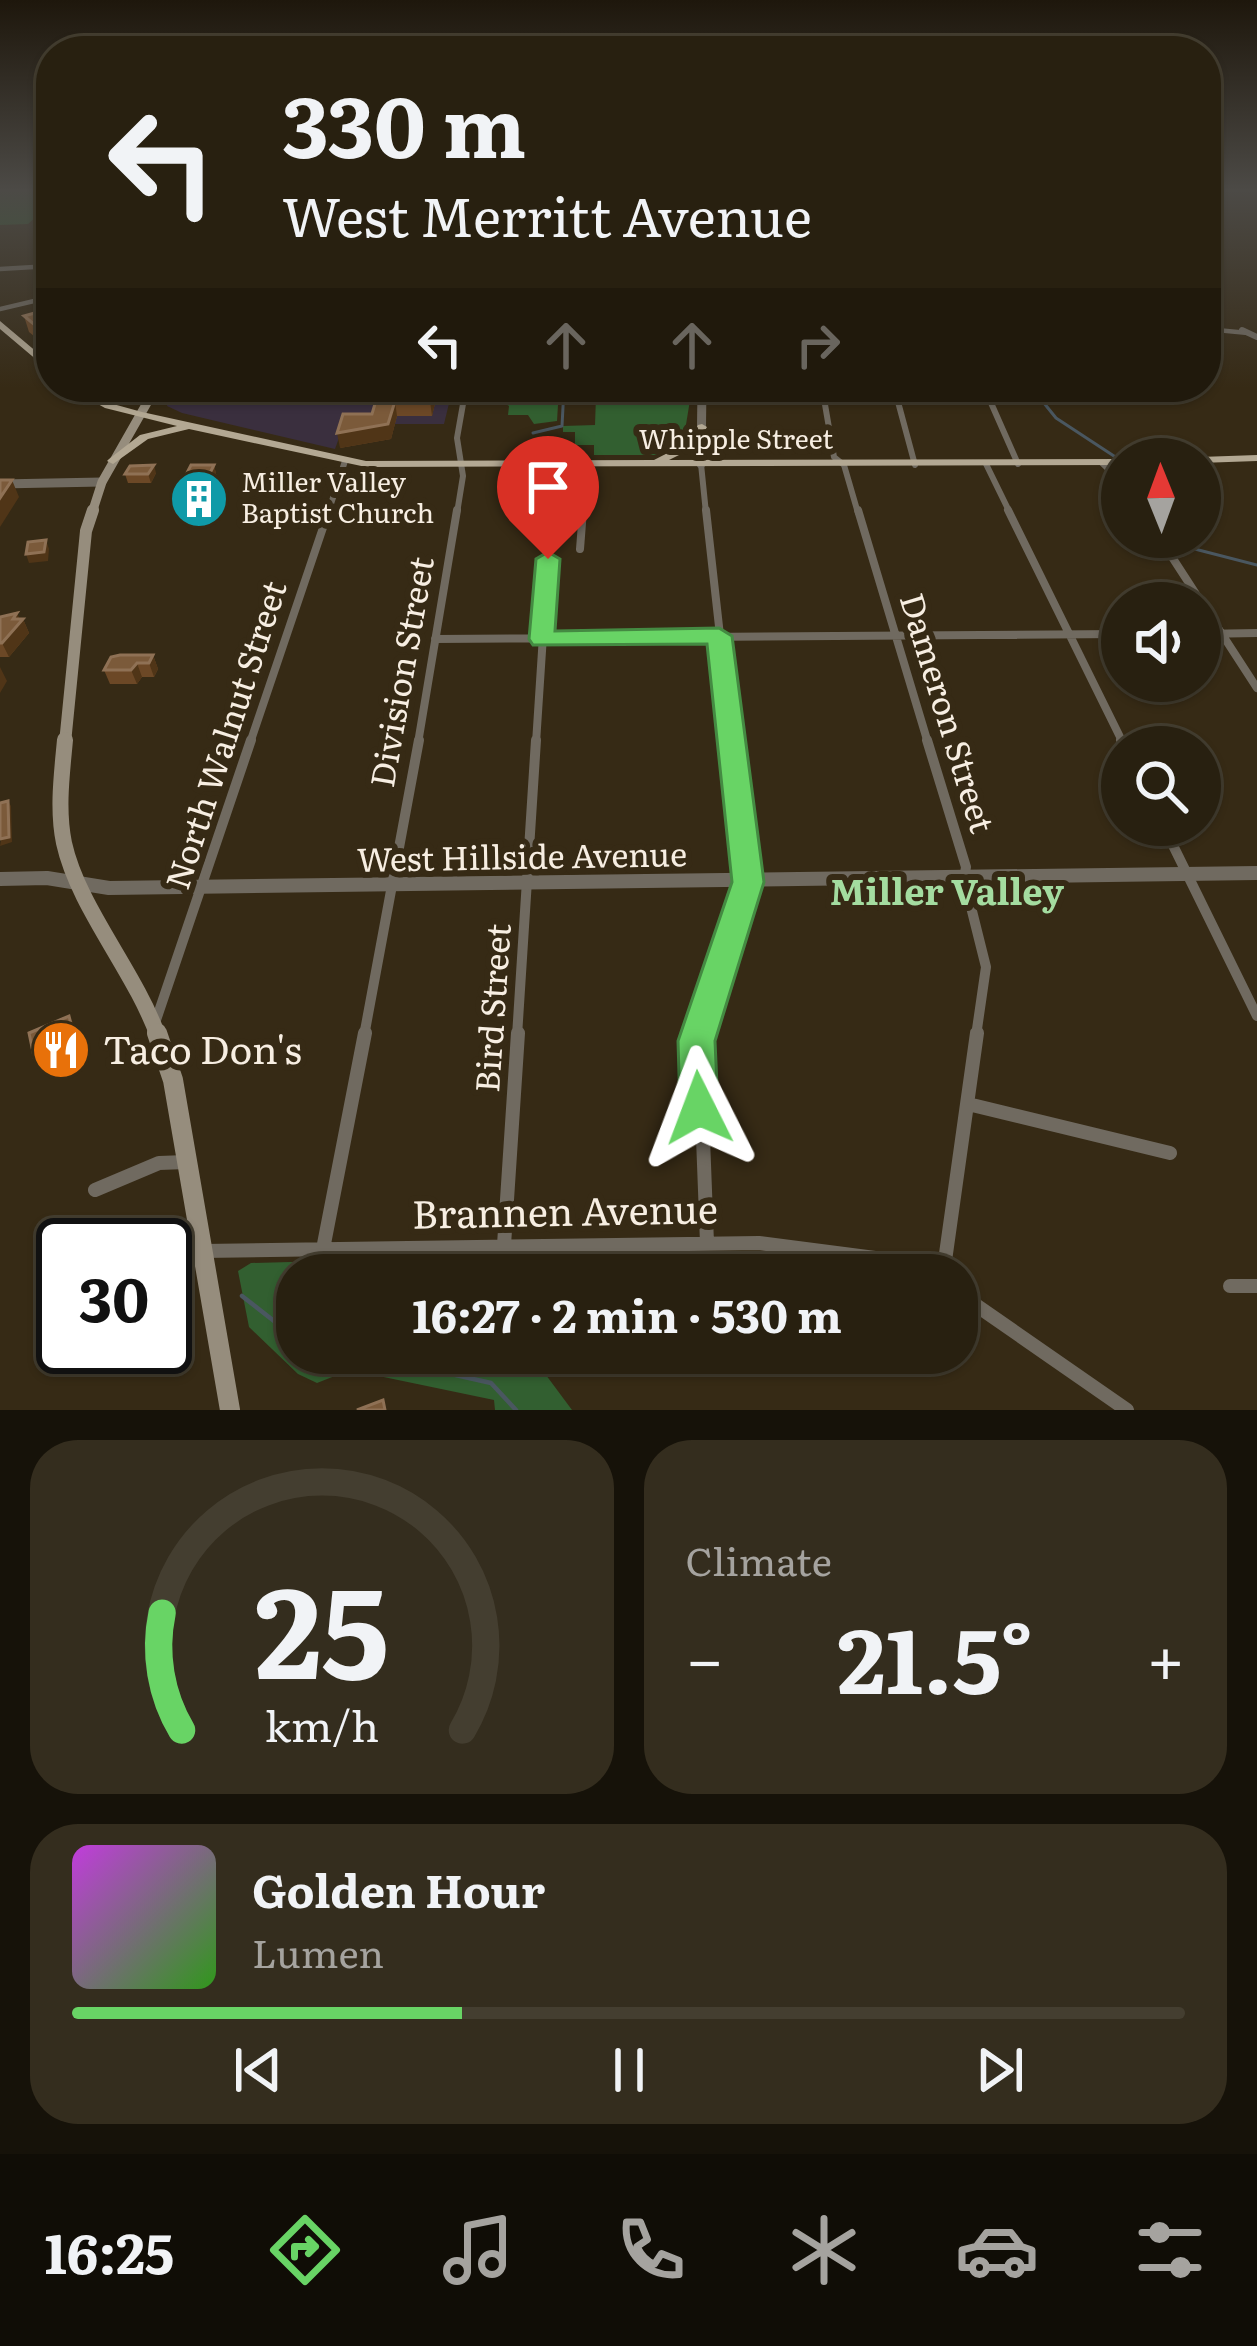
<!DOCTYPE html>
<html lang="en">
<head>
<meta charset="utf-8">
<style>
	:root { --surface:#282010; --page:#342d1e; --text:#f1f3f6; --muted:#a5a39f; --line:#443e30; --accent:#68d465 }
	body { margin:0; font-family:Literata,serif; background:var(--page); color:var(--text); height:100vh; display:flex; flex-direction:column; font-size:45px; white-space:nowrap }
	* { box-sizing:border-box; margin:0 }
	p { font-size:39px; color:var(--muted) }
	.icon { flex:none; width:66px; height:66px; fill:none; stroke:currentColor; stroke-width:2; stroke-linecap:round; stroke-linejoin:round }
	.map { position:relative; height:1410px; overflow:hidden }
	.drawer { display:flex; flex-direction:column; gap:30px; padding:30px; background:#161209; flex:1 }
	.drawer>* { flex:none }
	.guide { position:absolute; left:36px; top:36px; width:1185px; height:366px; border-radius:48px; box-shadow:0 3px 9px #0004,0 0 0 3px var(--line); background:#282010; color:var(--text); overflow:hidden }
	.needle { width:78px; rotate:359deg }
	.tools { position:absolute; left:1101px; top:438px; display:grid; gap:24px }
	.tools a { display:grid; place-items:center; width:120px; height:120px; border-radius:50%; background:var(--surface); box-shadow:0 3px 9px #0004,0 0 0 3px var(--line); font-size:60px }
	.speed { position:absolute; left:36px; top:1218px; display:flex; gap:24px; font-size:60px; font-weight:700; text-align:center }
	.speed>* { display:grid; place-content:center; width:156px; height:156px; border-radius:50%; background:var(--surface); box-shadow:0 3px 9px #0004,0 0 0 3px var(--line); line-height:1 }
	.speed .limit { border:6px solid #111; border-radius:18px; background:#fff; color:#111 }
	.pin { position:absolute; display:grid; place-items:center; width:102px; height:102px; color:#fff; margin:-123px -51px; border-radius:50% 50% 50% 0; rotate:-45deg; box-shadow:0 0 12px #0007 }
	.pin .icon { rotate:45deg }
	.me { position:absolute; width:132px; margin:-66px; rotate:357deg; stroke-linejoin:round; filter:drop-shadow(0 0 9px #0008) }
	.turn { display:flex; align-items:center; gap:42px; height:252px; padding:0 48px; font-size:54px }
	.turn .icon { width:156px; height:156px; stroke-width:2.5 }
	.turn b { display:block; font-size:84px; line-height:102px }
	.lanes { display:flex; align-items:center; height:114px; padding:0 48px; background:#0003; justify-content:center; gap:60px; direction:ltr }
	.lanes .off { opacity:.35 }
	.big { font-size:90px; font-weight:700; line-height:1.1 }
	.drawer .tile { flex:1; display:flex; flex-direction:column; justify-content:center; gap:18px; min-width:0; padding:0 42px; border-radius:48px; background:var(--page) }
	.drawer .dial { align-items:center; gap:0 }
	.dial svg { height:312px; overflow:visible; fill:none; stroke:var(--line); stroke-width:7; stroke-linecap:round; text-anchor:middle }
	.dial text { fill:var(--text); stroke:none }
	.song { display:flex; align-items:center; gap:36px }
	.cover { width:144px; height:144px; border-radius:18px; background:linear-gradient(135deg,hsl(290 70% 55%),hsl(110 70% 35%)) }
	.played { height:12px; border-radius:6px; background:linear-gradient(90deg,var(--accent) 35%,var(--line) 35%) }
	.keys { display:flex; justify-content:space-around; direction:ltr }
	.heat { display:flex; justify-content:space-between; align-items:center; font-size:66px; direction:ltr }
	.drawer .tiles { flex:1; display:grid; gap:30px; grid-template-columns:1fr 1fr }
	.tile:last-child { grid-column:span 2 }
	.trip { position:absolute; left:276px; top:1254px; width:702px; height:120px; border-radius:48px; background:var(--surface); box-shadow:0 3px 9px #0004,0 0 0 3px var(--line); font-weight:700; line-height:120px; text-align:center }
	.dock { display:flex; height:192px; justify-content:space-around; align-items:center; background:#100d06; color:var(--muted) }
	.dock .icon { width:84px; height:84px }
	.dock .active { color:var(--accent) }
	.dock b { font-size:54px; color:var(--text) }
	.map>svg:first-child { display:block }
</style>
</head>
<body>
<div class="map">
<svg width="1257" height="1410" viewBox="0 0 1257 1410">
	<rect width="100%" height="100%" fill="#362a15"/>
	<path fill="#3a2f3e" d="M172,387h281l-9,37h-100l-9,25 -153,-36 -15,-7z"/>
	<path fill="#325f30" d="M0,190h51v13l-23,21 -28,1z
		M480,387h85l-6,2 -2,32 -23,3 -6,-9h-20l1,-9 -13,-8h-18z
		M691,394l-8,49 -27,12h-62v-10h-19v-13h-12v-6l32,-1 1,-29z
		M402,1259l-2,16h-103v78h212l37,22 26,35h-77l-1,-10 -144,-30 -33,13 -19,-9 -49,-47 -11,-56 13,-8z"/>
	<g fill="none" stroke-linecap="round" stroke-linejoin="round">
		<path stroke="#4a5760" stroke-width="3" d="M1031,387l25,31 64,42
			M533,433l29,-7 2,-38
			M1179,537l8,10 70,18"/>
		<path stroke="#4a5760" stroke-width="4.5" d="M242,1296l55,43
			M358,1353l133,30 25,27"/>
		<path stroke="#706a60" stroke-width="4.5" d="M0,269l51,-3
			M0,309l51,-12
			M1206,329l42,4"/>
		<path stroke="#706a60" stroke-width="6" d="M1242,330l15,7
			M822,387l12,70 10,8 14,48
			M894,387l21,78
			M984,387l34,77
			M1102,463l20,19
			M701,464l5,49
			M986,464l24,49
			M328,513l17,-52
			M457,513l6,-37 -6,-38 9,-51
			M583,513l3,-49"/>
		<path stroke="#706a60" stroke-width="8" d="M706,510l26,233
			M858,510l70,233
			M1008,510l115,233
			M1159,537l98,151
			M580,549l3,-39
			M1200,634l57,-1
			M435,639l687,-5
			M250,743l79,-233
			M418,743l39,-233
			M536,743l12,-184"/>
		<path stroke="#706a60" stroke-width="10" d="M927,740l39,127 -2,12 22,88 -10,69
			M1121,740l4,7
			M1163,825l94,191
			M154,1026l97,-286
			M364,1036l55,-296
			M517,1036l19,-296
			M698,1036l50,-154 -16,-142"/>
		<path stroke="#706a60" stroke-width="14" d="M699,1033l8,210
			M968,1104l202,49
			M95,1190l64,-27 27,-1
			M504,1245l14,-212
			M323,1249l42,-216
			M203,1251l556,-8 116,15 48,17
			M943,1275l34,-242
			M1230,1286h27
			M957,1292l170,118"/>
		<path stroke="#706a60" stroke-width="9" d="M701,464l1,-77
			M0,484l102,-2"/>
		<path stroke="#706a60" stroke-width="14" d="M0,879l47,-1 62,10 1148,-15"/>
		<path stroke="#968d7d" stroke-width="9" d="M92,513l10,-31 54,-95"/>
		<path stroke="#968d7d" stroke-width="12" d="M65,743l21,-212 7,-21"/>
		<path stroke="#968d7d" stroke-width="16" d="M65,740c-3,33 -8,69 -1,103 14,64 70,127 94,193"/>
		<path stroke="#968d7d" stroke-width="20" d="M157,1033l16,47 57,330"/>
		<path fill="#b3a893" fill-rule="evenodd" d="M0,321l51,43v8l-51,-43z
			M68,387h13l6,3 59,-3 -30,9 -19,-1 16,9 29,8 224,49 288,-1 33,-17 11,-18 4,-1 5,3 -12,20 -26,13 453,-1h2l-2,6 -756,2 -177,-38 -41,10 -35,25 -6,-3 2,-2 31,-24 37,-9 -72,-18z
			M1257,455v6l-57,2v-4h-5l5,-2z"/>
	</g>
	<path fill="#6c4826" d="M24,316l27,3 -11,22 -11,-9z
		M380,387h59l-7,29h-35l-6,23 -51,9 32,-34z
		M214,465l3,13 -4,10 3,10 -14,22h-17l-3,-11h-3l-4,-13z
		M156,473l-5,10h-23l-3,-9z
		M17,613l2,6h4l6,14 -20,24h-9v-40z
		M153,655l5,14 -4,8h-12l-5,7h-27l-6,-14z"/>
	<path fill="#503517" d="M51,321v17l-11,3 -5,-16z
		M434,387h5l-7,29 -2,-15z
		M395,401l2,15 -6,23 -51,9 -3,-15z
		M154,465l2,8 -5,10 -3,-9z
		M214,465l3,13 -4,10 3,10 -14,22 -3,-14 5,-21z
		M12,480l7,17 -19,30v-29z
		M46,540l3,9 -1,12 -19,2 -3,-9z
		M17,613l4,9 2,-3 6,14 -20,24 -7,-14z
		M153,655l5,14 -4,8 -5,-14z
		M137,663l5,14 -5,7 -6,-14z
		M0,667l7,14 -7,12z
		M8,801l3,5 1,36 -12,4z
		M69,1016l9,14 6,24 -41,17 -9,-14z"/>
	<path fill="#7b5a3a" stroke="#8f7155" stroke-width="3" d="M42,311l9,10 -16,4 -11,-9z
		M380,387h54l-4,14h-35l-7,23 -51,9 6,-19h29z
		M154,465l-6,9h-23l5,-8z
		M191,465h23l-10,20h8l-13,21h-18l6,-10h-12z
		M0,480h12l-12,18z
		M46,540l-2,12 -18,2 2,-12z
		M17,613l-4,6h10l-21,24h-2v-26z
		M120,655h33l-4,8h-12l-6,7h-27l7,-13z
		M8,801l1,36 -9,2v-36z
		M69,1016l6,24 -41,17 -5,-24z
		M383,1400l2,10h-28z"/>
	<linearGradient id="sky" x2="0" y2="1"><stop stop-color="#1e170c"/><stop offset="0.49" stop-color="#4c4a46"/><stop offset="1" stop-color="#4c4a46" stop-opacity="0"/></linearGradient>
	<rect width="1257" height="388" fill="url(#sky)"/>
	<path fill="#68d465" stroke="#448a42" stroke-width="3" d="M548,552l12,7 -5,72 164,-3 13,8 32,246 -49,159 3,67 -6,13 -13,5 -14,-5 -5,-13 -2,-67 54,-159 -25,-238 -174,1 -4,-6 7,-80z"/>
	<defs>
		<symbol id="building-disc" viewBox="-11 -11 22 22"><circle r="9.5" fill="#0f9aa8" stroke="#362a15"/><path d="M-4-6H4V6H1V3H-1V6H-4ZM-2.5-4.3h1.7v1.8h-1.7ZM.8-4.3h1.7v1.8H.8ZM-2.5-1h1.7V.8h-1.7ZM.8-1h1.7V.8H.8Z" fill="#fff"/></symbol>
		<symbol id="restaurant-disc" viewBox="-11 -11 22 22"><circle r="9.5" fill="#e8710a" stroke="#362a15"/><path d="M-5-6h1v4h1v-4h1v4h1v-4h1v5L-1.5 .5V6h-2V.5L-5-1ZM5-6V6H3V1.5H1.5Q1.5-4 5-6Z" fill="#fff"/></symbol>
	</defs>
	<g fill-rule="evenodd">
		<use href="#building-disc" x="166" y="466" width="66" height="66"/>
		<use href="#restaurant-disc" x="28" y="1017" width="66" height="66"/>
	</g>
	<g text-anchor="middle" stroke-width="12" stroke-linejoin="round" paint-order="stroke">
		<g font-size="27" fill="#f7eee2" stroke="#362a15">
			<text x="736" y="449">Whipple Street</text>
		</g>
		<g font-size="27" fill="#f7eee2" stroke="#362a15" text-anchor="start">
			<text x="241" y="492">Miller Valley<tspan x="241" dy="31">Baptist Church</tspan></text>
		</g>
		<g font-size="33" fill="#f7eee2" stroke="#362a15">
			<text transform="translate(402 672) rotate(-80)" y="12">Division Street</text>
			<text transform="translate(947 713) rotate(73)" y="12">Dameron Street</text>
			<text transform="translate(226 735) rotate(-72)" y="12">North Walnut Street</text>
			<text transform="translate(522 857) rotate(-1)" y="12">West Hillside Avenue</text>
			<text transform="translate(493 1008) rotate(-86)" y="12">Bird Street</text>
		</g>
		<g font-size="36" font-weight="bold" fill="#a4dca0" stroke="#362a15">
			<text x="947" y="905">Miller Valley</text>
		</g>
		<g font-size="39" fill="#f7eee2" stroke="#362a15" text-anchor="start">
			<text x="103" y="1064">Taco Don's</text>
		</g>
		<g font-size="39" fill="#f7eee2" stroke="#362a15">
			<text transform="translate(565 1212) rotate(-1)" y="14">Brannen Avenue</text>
		</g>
	</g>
</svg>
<div class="tools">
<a><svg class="needle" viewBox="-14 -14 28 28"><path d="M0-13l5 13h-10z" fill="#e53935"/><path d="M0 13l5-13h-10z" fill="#a5a39f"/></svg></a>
<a><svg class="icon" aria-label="sound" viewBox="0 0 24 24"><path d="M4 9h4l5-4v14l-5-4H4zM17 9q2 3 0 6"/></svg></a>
<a><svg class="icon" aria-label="search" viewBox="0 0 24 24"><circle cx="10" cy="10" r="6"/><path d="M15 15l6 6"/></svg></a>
</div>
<div class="speed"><div class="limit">30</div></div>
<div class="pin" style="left:548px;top:559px;background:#d93025"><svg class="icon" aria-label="arrive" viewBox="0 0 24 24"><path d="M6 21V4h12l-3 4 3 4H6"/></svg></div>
<svg class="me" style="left:699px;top:1108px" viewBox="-20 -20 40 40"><path d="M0-17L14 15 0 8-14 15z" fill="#68d465" stroke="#fff" stroke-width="4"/></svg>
<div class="trip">16:27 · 2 min · 530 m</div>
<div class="guide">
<div class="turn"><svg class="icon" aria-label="left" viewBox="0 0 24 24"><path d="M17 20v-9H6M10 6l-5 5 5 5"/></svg><div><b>330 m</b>West Merritt Avenue</div></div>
<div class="lanes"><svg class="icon" aria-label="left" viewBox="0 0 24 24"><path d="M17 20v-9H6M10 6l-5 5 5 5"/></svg><svg class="icon off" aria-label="ahead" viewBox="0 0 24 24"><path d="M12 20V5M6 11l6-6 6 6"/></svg><svg class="icon off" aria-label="ahead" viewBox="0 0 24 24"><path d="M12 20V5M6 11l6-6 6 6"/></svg><svg class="icon off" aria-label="right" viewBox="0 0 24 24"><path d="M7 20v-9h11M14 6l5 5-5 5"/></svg></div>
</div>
</div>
<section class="drawer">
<div class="tiles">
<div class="tile dial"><svg viewBox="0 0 100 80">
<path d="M14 69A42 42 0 1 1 86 69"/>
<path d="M14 69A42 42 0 0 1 9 39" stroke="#68d465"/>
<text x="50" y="56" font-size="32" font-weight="700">25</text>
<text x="50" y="72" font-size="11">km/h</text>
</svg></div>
<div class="tile"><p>Climate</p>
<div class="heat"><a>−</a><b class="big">21.5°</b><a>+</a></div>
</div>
<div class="tile">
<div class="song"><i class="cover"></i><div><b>Golden Hour</b><p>Lumen</p></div></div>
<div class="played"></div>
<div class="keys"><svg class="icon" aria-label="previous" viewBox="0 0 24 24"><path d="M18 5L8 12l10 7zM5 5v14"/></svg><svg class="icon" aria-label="pause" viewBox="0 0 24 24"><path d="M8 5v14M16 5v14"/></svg><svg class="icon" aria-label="next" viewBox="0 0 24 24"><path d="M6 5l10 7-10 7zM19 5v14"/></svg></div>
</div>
</div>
</section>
<nav class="dock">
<b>16:25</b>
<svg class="icon active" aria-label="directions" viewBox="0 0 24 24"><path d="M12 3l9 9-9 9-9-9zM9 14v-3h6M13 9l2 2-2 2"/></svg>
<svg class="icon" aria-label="music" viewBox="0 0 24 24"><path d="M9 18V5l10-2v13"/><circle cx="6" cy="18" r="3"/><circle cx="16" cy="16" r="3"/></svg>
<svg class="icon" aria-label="phone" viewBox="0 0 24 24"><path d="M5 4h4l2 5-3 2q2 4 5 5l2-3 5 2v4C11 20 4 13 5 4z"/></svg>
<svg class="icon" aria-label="climate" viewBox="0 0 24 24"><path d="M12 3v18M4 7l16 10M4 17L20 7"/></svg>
<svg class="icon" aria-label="car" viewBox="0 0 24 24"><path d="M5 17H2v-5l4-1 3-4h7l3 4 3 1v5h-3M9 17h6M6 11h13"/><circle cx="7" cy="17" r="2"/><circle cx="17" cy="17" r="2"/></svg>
<svg class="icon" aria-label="filters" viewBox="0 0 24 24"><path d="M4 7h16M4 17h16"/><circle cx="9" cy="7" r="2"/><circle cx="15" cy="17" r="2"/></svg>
</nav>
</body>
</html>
